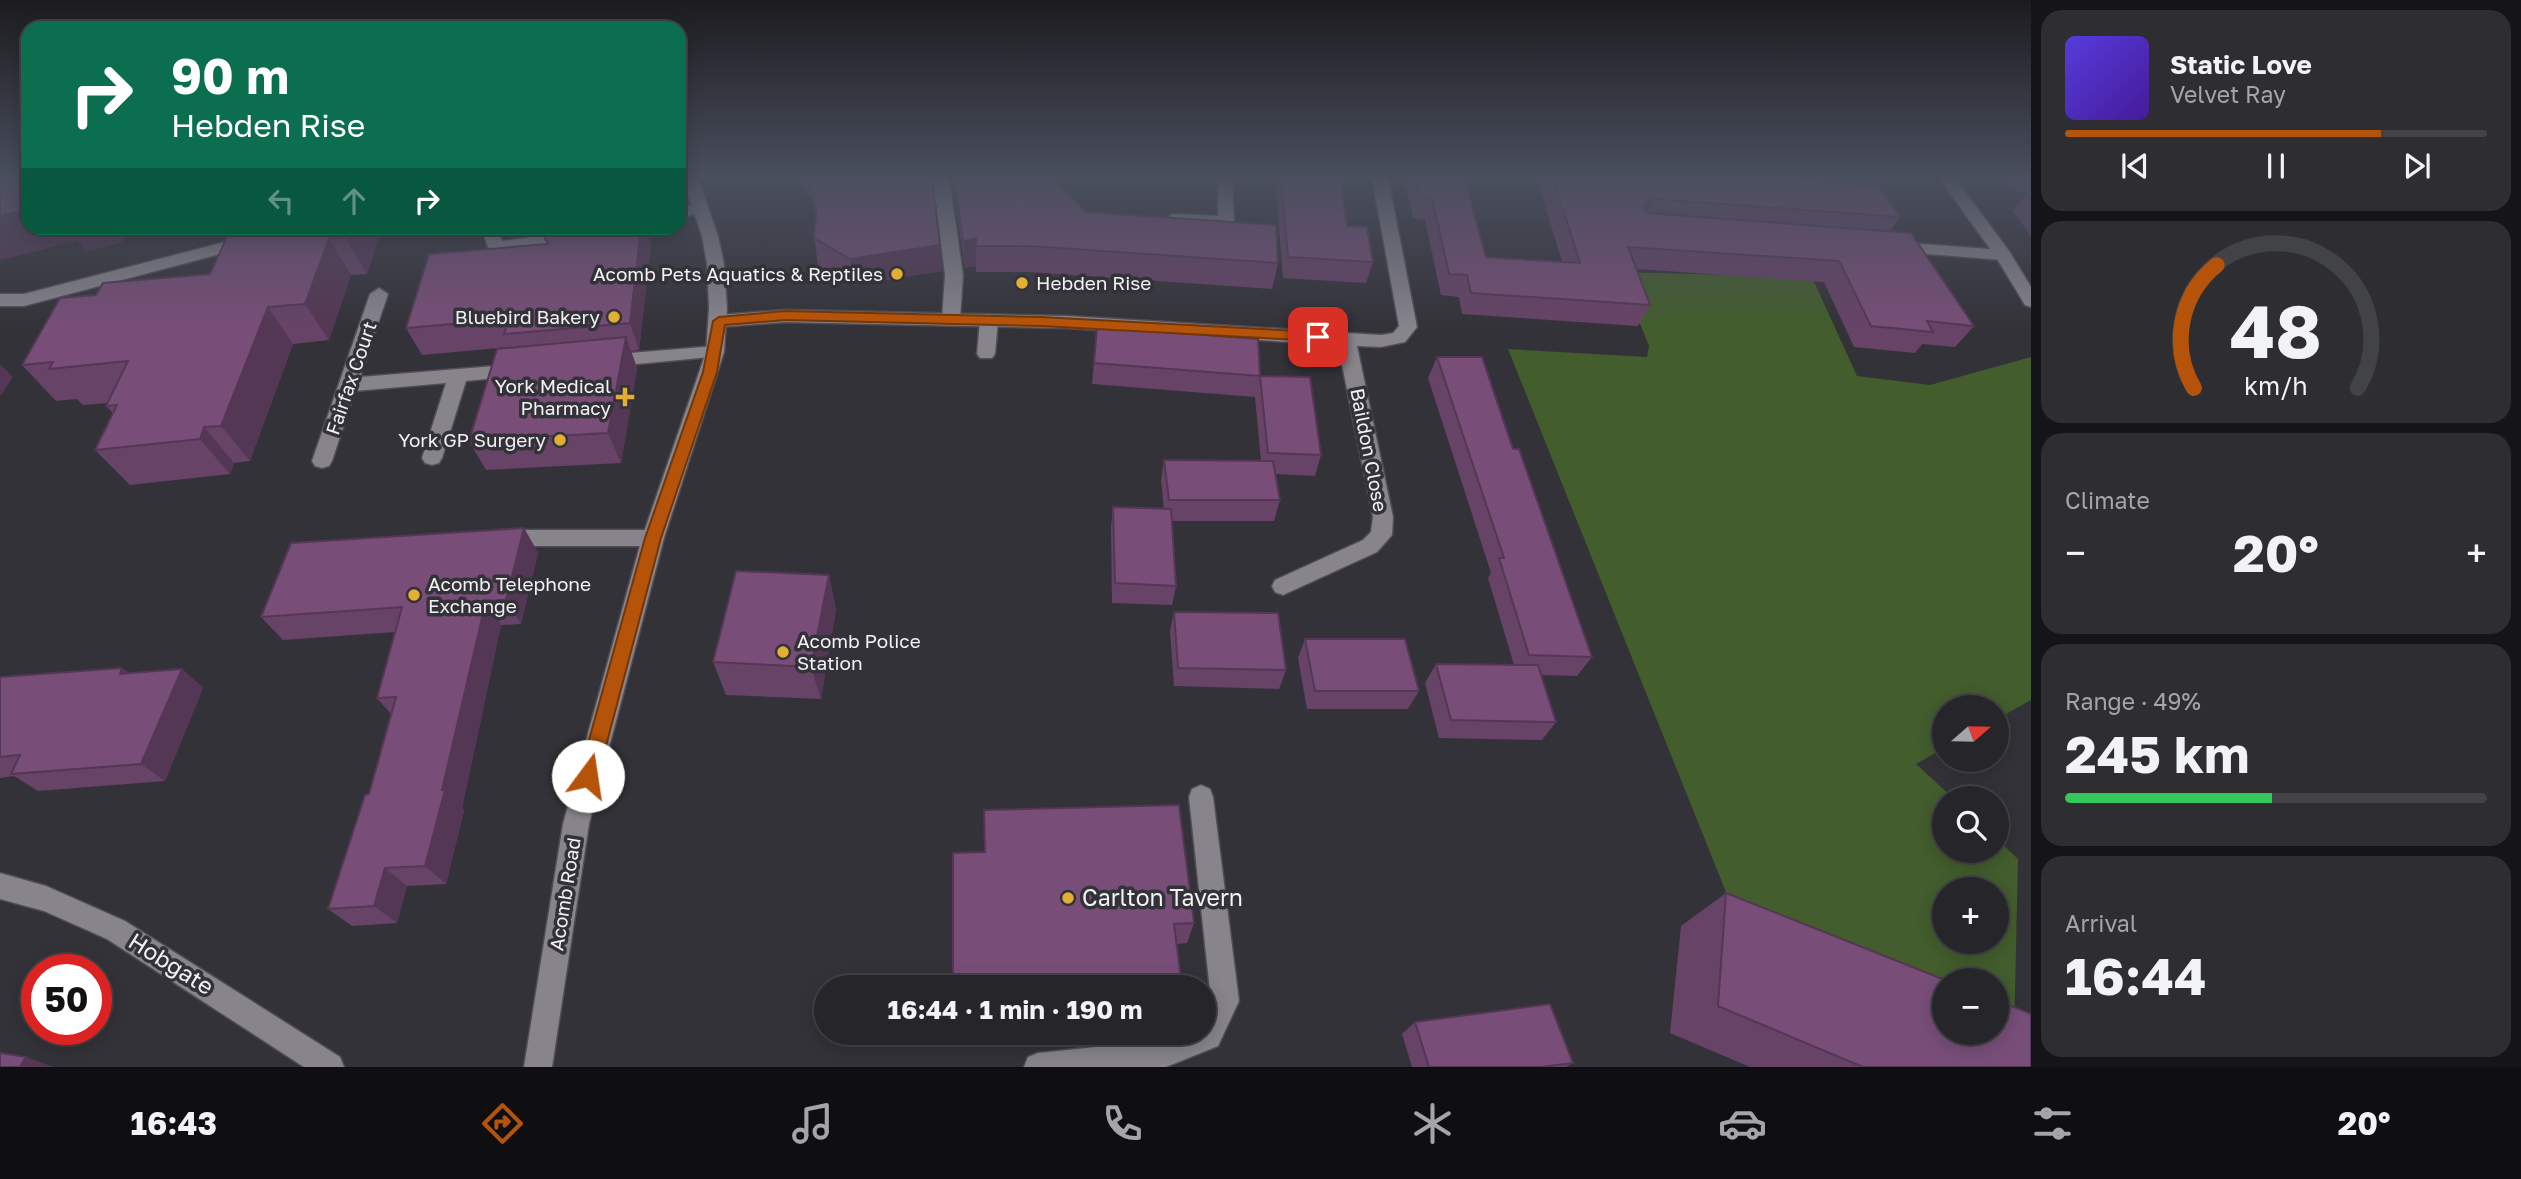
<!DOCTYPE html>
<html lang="en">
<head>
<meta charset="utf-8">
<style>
	:root { --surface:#26262a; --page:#2e2e32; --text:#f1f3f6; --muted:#a4a5a8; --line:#424347; --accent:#b45309 }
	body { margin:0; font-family:"Golos Text",sans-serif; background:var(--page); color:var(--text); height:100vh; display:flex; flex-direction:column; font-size:26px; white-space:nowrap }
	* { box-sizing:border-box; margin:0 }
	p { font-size:23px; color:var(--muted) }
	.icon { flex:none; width:38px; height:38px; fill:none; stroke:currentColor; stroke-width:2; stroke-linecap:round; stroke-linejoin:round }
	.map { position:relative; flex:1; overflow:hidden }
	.sheet { display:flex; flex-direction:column; gap:10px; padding:10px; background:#151517; width:490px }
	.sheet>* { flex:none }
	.guide { position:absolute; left:21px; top:21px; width:665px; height:214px; border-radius:21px; box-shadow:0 4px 18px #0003,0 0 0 2px var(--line); background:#0b6e4f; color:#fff; overflow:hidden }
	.needle { width:46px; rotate:70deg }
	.controls { position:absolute; left:1932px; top:695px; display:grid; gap:14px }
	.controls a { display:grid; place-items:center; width:77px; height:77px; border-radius:50%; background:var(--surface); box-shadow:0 4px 18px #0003,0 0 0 2px var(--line); font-size:35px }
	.speed { position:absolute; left:21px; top:954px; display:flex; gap:14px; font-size:35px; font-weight:700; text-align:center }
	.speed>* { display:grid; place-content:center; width:91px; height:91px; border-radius:50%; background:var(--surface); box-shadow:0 4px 18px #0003,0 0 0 2px var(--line); line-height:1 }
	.speed .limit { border:10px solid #d22; background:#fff; color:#111 }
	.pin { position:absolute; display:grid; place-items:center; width:60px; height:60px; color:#fff; margin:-30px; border-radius:14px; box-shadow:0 4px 10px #0006 }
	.me { position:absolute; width:77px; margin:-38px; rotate:14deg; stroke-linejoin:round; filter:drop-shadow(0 0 5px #0008) }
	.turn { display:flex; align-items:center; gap:24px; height:147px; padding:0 35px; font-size:32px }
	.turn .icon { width:91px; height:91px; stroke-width:2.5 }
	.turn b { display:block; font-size:49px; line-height:60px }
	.lanes { display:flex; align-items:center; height:66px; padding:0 35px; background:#0003; justify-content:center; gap:35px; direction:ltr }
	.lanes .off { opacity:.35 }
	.big { font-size:52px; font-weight:700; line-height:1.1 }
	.sheet .card { flex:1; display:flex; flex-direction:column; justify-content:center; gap:10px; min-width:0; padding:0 24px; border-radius:21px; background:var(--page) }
	.sheet .dial { align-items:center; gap:0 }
	.dial svg { height:182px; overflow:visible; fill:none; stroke:var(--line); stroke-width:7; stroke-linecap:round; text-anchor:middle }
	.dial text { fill:var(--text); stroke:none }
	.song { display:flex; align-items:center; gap:21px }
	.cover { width:84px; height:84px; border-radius:10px; background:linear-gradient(135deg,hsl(250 70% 55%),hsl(260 70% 35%)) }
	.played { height:7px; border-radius:4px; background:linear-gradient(90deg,var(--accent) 75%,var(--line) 75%) }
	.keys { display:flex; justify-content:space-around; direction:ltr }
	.heat { display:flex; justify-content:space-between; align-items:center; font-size:38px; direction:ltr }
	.charge { height:10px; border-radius:5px; background:linear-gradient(90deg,#34c759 49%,var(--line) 0) }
	.trip { position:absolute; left:814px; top:975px; width:402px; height:70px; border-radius:35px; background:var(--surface); box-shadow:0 4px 18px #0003,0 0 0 2px var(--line); font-weight:700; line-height:70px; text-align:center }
	.menu { display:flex; height:112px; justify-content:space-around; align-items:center; background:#0f0f11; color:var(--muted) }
	.menu .icon { width:49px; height:49px }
	.menu .active { color:var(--accent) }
	.menu b { font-size:32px; color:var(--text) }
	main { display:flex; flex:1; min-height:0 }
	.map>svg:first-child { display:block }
</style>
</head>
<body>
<main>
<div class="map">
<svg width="2031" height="1067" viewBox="0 0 2031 1067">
	<rect width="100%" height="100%" fill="#333238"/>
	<path fill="#435d2d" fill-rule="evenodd" d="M1619,272l193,5 45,99 73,9 101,-28v343l-34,19v-12h-53v41l-28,16 37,34h-9v52h53v-11l21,20 -4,180 -17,-7v-52h-53l-204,-53 -232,-578 139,8 2,-11zM1944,889h53v53h-53z"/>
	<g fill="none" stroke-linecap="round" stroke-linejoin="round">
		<defs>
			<path id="lane" d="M933,178h16l14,97 -3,44 -9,6 -9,-6 3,-44z
				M1218,178h19l-5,5 2,38 -2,4 -62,-2 -2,-4 2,-4 6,-1 42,2z
				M699,203l8,5 -2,3 -26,8v-10z
				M279,228h26l-2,4 -279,74h-24v-12h24z
				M481,228h16l5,13 94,-13h40l-8,5 -132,19 -8,-5z
				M1896,242l107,8 8,5 -8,5 -113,-9 -2,-4z
				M379,288l9,6 -28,83 158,-13 7,1 2,5 -2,5 -7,1 -52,5 -24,77 -3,5 -7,2 -7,-2 -3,-5 24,-75 -91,8 -23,70 -3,5 -7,2 -7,-2 -3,-5 58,-167z
				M989,314l9,6 -3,34 -3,4h-12l-3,-4 3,-34z
				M715,346l6,2 3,4 -3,4 -115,11 -7,-1 -2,-5 2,-5 7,-1z
				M501,530h152l7,2 4,6 -4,6 -7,2h-152l-7,-2 -4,-6 4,-6z
				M1201,785l9,4 3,8 26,204 -21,45 -52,21h-142l4,-10 10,-4 125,-13 18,-8h23v-18l7,-14 -22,-203 3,-8z"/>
			<path id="street" d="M1372,178h16l29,149 -12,15 -24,5 -24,-1 36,171 -1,18 -15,17 -94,43 -8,-3 -3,-6 3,-6 88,-40 8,-8 2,-15 -35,-172 -271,-17 -282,-6 -66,5 -9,-6 9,-6 66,-5 282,6 314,19 12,-2 6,-7z
				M1939,178h16l54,73 22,36v20l-6,-2 -29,-48z
				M0,873l46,13 79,35 215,136 4,10h-40l-197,-128 -63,-28 -44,-12z"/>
			<path id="secondary" d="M682,178h16l20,58 6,28 3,44 -3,44 -60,186 -75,286 -37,243h-28l39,-243 79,-286 64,-186 3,-44 -2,-44 -5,-28z"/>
		</defs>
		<use href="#lane" stroke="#4f4d53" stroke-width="3"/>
		<use href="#street" stroke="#4f4d53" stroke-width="3"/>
		<use href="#secondary" stroke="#4f4d53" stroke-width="3"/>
		<use href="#lane" fill="#87848c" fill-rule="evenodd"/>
		<use href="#street" fill="#87848c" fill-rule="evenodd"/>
		<use href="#secondary" fill="#87848c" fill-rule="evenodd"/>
	</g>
	<path fill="#674367" d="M801,178h131l8,67 2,26 -88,14 -36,-20 -4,-27 1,-22 -2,-12 -11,-19z
		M952,178h99l35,34 192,51 -6,26 -243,-17h-53v-6l-11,2z
		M1275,178h65l7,48 26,36 -7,21 -83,-5z
		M1404,178h60l22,79 76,5 -25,-84h240l123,39 -10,14 84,95 -19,21 -33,-3 -7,9 -61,-6 -30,-65 -187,-13 13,36 -12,21 -176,-12 -3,-17 -18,-2 -16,-76 -12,-1z
		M2000,178h31v58l-18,-25 15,-19 -18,-1z
		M231,228h151l-15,46 -16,1 -22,65 -36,4 -43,117 -16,2 -4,11 -100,11 -35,-35 18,-37 -7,-7 2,-3 -25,2 -6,-6 -21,2 -34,-36 74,-70 114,-21z
		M539,228h106l6,16 -12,106 -8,1 6,17 -16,95 -135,7 -17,-29 42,-94 -89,8 -16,-27 141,-84z
		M1097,327l163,49 61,79 -6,21 -40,-2 5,26 -6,21h-102l4,65 -4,19 -60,-2 -1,-76 2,-20 51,2 -3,-28 3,-21 97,1 -6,-64 -163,-13z
		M1437,357l76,92 79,208 -15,19 -36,-1 15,47 -14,18 -103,-2 -14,-55 11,-19 78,1 -26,-87 3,-5 -63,-195z
		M524,528l14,25 -17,71 -20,1 -39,183 2,2 -18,74 -39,2 -10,37 -45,3 -24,-17 41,-115 22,-80 -14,-16 18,-66 -112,8 -22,-23z
		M829,575l7,35 -15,89 -95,-4 -13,-33z
		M1174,612l112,58 -7,19 -105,-3 -4,-55z
		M1305,639l114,52 -11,18h-101l-9,-51z
		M122,668l7,5 53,-4 21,19 -38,93 -127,10 -24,-15 -14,2v-101z
		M953,853l241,70 -7,20 -10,1 5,43h-227l-2,-12z
		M1726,893l305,174h-281l-80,-34 11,-107z
		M1415,1022l158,41 -7,4h-154l-10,-33z"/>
	<path fill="#543754" d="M0,178l28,29v21h141l-46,11v3l-37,10 -9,-11 -77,19z
		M1654,199l-11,21 -8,3 11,-21z
		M349,228h33l-15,46 -22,-37z
		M641,228h4l6,16 -12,106 -9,-27z
		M329,239l22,36 -22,65 -24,-36z
		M976,239v27l-11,2 -2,-27z
		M940,245l2,26 -88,14 -4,-26z
		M268,307l25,37 -43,117 -29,-35z
		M626,337l11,31 -16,95 -13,-30z
		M0,364l13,13 -13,20z
		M204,427l30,36 -4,11 -30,-35z
		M524,528l14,25 -17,71 -15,-24z
		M829,575l7,35 -15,89 -10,-32z
		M486,601l15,24 -39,183 2,2 -18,74 -21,-18z
		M122,668l23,19 -25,-13z
		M182,669l21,19 -38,93 -24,-17z
		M385,868l22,18 -10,37 -23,-17z
		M26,1057l28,10h-34z"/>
	<path fill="#784e78" stroke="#543754" stroke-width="2" d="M0,178h28v31l-28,7z
		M809,178h123l8,67 -90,14 -36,-21 2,-25z
		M954,178h97l35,34 190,13 2,38 -249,-17h-53v-7l-13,2z
		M1281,178h59l7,48 20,1 6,35 -85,-5z
		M1416,178h48l22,79 94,6 -27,-85h224l101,7 22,32 -246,-18 -8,3 -2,6 4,5 263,20 63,93 -47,-5 6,11 -62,-6 -32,-65 -211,-14 22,58 -179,-12 -4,-18 -18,-1 -17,-77h-12z
		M231,228h118l-4,9 -16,2 -24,65 -37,3 -47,119 -17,1 -4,12 -105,11 22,-45 -11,1 22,-45 -79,8 4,-7 -31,3 38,-67 36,-3 7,-12 107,-9z
		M540,228h101l-11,95 -126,11 5,-15 -103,9 23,-74 119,-10z
		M1097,327l161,12 2,37 -166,-13z
		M626,337l-18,96 -139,8 28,-92z
		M1437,357h45l31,92h6l73,208 -63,-2 -30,-97h5z
		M1260,376l50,1 11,78 -53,-2z
		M1164,460l109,1 7,39h-111z
		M1113,507l58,2 5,77 -61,-3z
		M524,528l-18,72 -20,1 -44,189h3l-20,76 -40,2 -11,38 -46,3 37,-114 4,-1 27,-97 -19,1 25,-91 -141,10 30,-74z
		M736,571l93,4 -18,92 -98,-5z
		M1174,612l104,1 8,57 -108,-2z
		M1305,639h100l14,52h-104z
		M1436,664l102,1 18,57 -105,-2z
		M122,668l-2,6 62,-5 -41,95 -130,10 9,-19 -20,2v-80z
		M1179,805l15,118 -20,1 8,63h-208v-13l-21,1v-122l32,-1 -1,-42z
		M1726,893l219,87h-1v52h53v-32l34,14v53h-168l-145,-61z
		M1550,1004l23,59 -32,4h-112l-14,-45z
		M0,1053l26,4 -6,10h-20z"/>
	<linearGradient id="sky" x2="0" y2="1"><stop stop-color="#1c1c1f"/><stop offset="0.54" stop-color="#4a4f5e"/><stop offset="1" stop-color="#4a4f5e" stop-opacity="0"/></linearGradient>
	<rect width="2031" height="328" fill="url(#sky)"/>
	<path fill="#b45309" stroke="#753606" stroke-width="2" d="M785,311l256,6 277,15 7,5 -7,4 -277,-15 -256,-6 -60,5 -8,47 -56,166 -63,238 -3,6 -7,2 -6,-2 -3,-6 66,-238 58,-166 10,-51 6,-4z"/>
	<g fill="#e3ae34" stroke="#333238" stroke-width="2.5">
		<circle cx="897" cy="274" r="7"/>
		<circle cx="1022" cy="283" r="7"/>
		<circle cx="614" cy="317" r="7"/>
		<path d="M621.5 386.5h7v7h7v7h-7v7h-7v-7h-7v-7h7z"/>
		<circle cx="560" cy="440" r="7"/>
		<circle cx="414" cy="595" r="7"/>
		<circle cx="783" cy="652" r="7"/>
		<circle cx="1068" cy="898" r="7"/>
	</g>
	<g text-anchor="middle" stroke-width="7" stroke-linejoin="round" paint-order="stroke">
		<g font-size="19" fill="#f3f1f6" stroke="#333238" text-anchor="end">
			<text x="883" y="281">Acomb Pets Aquatics &amp; Reptiles</text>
			<text x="1036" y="290" text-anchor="start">Hebden Rise</text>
			<text x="600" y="324">Bluebird Bakery</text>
			<text x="611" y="393">York Medical<tspan x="611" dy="22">Pharmacy</tspan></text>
			<text x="546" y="447">York GP Surgery</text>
			<text x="428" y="591" text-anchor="start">Acomb Telephone<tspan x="428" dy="22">Exchange</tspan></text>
			<text x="797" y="648" text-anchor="start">Acomb Police<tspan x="797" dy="22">Station</tspan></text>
		</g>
		<g font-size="19" fill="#f3f1f6" stroke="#333238">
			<text transform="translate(351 378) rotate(-71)" y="7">Fairfax Court</text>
			<text transform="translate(1369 450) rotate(79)" y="7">Baildon Close</text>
			<text transform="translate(565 894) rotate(-81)" y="7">Acomb Road</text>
		</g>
		<g font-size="23" fill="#f3f1f6" stroke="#333238" text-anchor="start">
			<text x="1082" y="906">Carlton Tavern</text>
		</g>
		<g font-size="23" fill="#f3f1f6" stroke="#333238">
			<text transform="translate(171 964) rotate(32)" y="8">Hobgate</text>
		</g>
	</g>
</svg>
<div class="controls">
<a><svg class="needle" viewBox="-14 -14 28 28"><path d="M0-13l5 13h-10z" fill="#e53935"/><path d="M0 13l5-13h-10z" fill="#a4a5a8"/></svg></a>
<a><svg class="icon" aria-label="search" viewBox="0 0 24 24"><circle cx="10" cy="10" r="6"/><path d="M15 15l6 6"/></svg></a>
<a>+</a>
<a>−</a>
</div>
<div class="speed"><div class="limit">50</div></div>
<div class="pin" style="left:1318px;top:337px;background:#d93025"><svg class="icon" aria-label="arrive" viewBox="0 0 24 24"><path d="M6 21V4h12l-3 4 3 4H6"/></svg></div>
<svg class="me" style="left:588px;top:776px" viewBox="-20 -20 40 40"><circle r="19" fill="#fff"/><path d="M0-13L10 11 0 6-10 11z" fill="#b45309"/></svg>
<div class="trip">16:44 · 1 min · 190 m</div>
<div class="guide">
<div class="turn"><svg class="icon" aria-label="right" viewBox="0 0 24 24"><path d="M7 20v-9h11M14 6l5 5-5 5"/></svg><div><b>90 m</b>Hebden Rise</div></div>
<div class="lanes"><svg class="icon off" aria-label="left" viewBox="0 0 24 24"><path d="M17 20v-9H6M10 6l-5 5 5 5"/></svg><svg class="icon off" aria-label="ahead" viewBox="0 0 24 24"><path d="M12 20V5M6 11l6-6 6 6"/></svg><svg class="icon" aria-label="right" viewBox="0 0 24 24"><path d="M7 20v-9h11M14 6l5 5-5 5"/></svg></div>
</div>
</div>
<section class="sheet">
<div class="card">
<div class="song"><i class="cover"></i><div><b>Static Love</b><p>Velvet Ray</p></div></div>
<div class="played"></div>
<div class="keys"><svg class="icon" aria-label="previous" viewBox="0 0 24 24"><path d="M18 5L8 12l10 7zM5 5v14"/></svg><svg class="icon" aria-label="pause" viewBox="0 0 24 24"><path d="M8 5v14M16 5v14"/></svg><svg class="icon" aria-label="next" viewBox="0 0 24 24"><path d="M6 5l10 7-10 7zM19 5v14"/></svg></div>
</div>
<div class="card dial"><svg viewBox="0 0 100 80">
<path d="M14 69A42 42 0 1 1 86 69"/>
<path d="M14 69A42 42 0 0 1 24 15" stroke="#b45309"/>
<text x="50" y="56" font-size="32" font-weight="700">48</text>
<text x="50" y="72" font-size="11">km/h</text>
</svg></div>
<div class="card"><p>Climate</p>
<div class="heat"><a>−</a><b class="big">20°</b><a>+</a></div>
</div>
<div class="card"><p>Range · 49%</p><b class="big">245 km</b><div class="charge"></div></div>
<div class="card"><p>Arrival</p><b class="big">16:44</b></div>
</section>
</main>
<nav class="menu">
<b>16:43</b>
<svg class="icon active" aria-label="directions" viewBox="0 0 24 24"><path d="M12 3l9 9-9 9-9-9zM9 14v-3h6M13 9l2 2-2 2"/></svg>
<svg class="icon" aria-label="music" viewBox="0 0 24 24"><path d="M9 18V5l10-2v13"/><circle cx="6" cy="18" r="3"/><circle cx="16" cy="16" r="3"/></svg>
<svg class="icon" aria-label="phone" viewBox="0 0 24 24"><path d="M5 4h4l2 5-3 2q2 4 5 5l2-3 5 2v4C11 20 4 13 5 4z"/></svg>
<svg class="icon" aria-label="climate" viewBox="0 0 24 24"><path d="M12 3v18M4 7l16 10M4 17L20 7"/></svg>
<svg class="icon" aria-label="car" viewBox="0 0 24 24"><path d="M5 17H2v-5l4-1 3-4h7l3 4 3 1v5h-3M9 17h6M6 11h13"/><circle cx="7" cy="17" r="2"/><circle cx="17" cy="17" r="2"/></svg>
<svg class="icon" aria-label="filters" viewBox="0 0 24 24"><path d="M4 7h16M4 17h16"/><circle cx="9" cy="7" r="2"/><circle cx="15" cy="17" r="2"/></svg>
<b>20°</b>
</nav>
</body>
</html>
